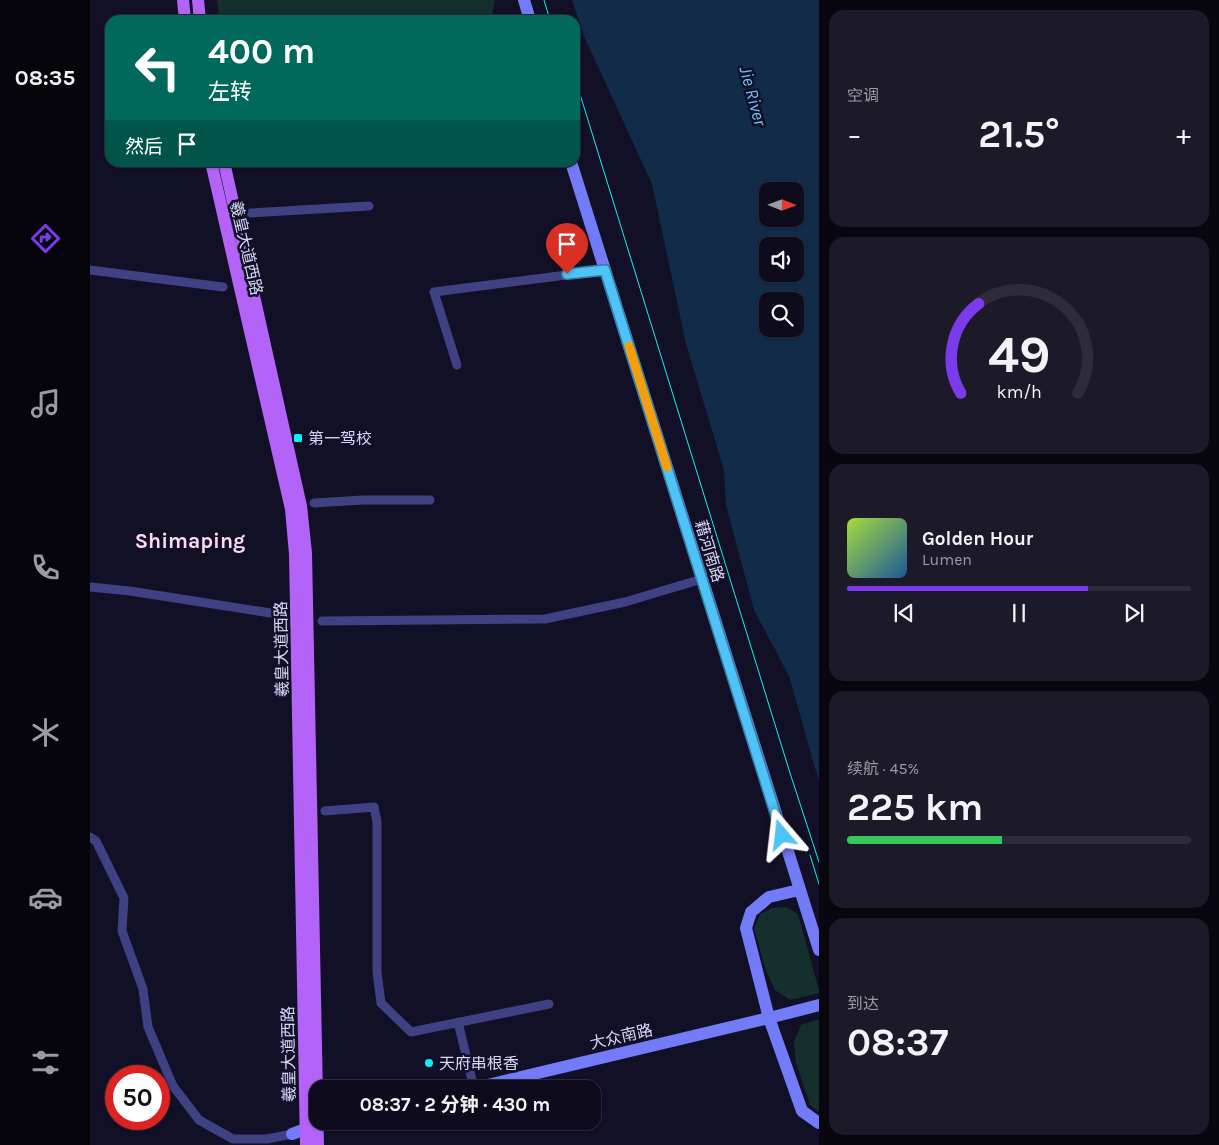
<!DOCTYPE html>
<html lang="zh">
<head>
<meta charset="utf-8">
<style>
	:root { --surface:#0e0c1c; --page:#1c1a29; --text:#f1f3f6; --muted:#9b9ba3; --line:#2e2c3b; --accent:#7c3aed }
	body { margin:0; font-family:Karla,"Noto Sans SC",sans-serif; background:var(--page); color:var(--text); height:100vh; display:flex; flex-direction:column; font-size:19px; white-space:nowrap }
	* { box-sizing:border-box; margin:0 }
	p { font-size:16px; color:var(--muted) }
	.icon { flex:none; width:28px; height:28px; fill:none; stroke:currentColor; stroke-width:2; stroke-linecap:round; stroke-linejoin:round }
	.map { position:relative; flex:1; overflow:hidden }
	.details { display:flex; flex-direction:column; gap:10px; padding:10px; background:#08070f; width:400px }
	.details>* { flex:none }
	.guide { position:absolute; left:15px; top:15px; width:475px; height:152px; border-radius:15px; box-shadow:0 1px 4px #0004,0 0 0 1px var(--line); background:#00695c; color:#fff; overflow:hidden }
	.needle { width:32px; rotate:91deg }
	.buttons { position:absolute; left:669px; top:182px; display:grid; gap:10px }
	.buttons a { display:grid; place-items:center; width:45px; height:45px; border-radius:10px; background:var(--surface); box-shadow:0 1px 4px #0004,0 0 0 1px var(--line); font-size:25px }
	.speed { position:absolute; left:15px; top:1065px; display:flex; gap:10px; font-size:25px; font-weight:700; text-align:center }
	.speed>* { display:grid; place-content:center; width:65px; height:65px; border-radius:50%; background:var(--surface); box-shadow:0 1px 4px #0004,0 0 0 1px var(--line); line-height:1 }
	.speed .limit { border:8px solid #d22; background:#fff; color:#111 }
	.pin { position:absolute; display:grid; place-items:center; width:42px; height:42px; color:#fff; margin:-51px -21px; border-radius:50% 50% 50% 0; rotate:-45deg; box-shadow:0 0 5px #0007 }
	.pin .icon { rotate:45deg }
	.me { position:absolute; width:55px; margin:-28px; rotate:343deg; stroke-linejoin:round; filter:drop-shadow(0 0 4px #0008) }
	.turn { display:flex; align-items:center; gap:18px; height:105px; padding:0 20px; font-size:22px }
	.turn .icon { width:65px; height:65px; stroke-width:2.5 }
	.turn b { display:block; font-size:35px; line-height:42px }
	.then { display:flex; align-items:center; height:48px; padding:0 20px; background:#0003; gap:10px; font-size:19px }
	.big { font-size:38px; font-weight:700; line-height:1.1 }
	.details .widget { flex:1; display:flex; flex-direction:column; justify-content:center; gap:8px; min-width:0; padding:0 18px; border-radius:15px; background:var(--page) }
	.details .dial { align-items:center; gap:0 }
	.dial svg { height:130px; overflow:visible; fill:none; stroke:var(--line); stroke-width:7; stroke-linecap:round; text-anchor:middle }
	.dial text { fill:var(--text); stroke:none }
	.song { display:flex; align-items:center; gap:15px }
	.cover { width:60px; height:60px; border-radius:8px; background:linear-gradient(135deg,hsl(80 70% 55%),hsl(210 70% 35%)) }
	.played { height:5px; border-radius:2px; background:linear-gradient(90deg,var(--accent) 70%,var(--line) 70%) }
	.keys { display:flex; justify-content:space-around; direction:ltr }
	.heat { display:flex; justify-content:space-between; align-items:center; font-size:28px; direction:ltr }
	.charge { height:8px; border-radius:4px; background:linear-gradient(90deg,#34c759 45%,var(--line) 0) }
	.trip { position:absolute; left:219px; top:1080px; width:292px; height:50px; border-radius:15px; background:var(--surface); box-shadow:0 1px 4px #0004,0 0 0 1px var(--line); font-weight:700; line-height:50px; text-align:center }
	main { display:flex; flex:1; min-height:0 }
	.menu { display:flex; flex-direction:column; width:90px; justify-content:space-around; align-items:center; background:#06050b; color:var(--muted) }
	.menu .icon { width:35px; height:35px }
	.menu .current { color:var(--accent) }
	.menu b { font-size:22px; color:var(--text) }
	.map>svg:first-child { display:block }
</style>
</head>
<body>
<main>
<nav class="menu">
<b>08:35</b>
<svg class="icon current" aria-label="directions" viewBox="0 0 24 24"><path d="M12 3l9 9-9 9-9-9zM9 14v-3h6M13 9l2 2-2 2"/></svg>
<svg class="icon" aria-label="music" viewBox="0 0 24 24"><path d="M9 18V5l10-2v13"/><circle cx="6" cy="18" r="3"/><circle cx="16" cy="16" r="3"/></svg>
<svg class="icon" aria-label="phone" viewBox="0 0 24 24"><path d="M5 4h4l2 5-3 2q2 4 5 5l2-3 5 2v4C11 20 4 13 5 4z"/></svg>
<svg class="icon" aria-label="climate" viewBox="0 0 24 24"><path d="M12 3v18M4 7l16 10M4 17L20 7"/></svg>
<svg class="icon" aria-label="car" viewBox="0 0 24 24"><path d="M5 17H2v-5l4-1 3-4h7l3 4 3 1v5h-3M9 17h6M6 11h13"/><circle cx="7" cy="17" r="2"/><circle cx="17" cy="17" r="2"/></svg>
<svg class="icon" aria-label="filters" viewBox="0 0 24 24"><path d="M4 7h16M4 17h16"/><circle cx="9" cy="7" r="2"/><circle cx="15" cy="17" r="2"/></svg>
</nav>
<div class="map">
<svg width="729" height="1145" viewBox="0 0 729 1145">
	<rect width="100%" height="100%" fill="#121026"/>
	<path fill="#142f2c" d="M127,0h278l-3,15 -2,5h-269l-2,-4z
		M696,907l12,7 21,76v3l-29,7 -15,-10 -9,-19 -12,-43 6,-14 13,-6z
		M729,1019v93l-9,-7 -14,-42 -2,-21 7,-17z"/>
	<path fill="#112b49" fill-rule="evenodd" d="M482,0h247v782l-30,-106 -35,-66 -28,-105 -2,-35 -38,-126 -34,-160 -68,-148zM678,191h27v28h-27zM678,246h27v28h-27zM678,301h27v28h-27z"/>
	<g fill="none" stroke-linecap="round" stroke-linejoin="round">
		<path stroke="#3e4182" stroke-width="9" d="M160,213l119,-7
			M0,270l133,17
			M367,365l-23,-73 171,-22
			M224,503l49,-3h67
			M0,587l40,4 147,23
			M232,621l223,-2 80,-17 77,-23
			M235,811l49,-4 3,15v150l4,31 30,29 138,-28
			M0,837l6,4 28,57 -2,33 21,58 5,38 25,59 26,34 34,19h34l25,-5
			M368,1022l16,66"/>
		<path stroke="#737bf8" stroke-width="12" d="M434,0l6,20
			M481,162l248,788
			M709,890l-30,7 -18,15 -5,16 23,90 33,93 17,12
			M381,1089l298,-71 50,-13
			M202,1134l25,-9 17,-4"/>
		<path stroke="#b363f8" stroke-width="12" d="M93,0l2,20
			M108,0l2,20
			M121,162l80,347 4,45 11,591
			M134,162l77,344 5,47 12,592"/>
		<path stroke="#0cf1f4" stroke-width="1" d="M454,0l6,20
			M485,78l215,695 29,89
			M720,855l9,29"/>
	</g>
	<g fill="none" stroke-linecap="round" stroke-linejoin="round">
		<defs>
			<path id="route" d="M477,274l38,-4 177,565"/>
		</defs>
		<use href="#route" stroke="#337fa1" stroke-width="12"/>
		<use href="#route" stroke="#4fc3f7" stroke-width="9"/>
		<path stroke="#f59e0b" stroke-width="9" d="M539,346l38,121"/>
	</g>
	<g fill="#0cf1f4" stroke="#121026" stroke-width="2">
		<rect x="203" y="433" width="10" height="10" rx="2.5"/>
		<circle cx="339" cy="1063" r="5"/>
	</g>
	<g text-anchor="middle" stroke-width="5" stroke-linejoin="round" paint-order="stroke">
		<g font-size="16" fill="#d8d7fd" stroke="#121026">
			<text transform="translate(157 248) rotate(77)" y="6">羲皇大道西路</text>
			<text transform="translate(620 551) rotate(73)" y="6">藉河南路</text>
			<text transform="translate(191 649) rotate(-91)" y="6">羲皇大道西路</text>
			<text transform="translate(531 1036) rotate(-13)" y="6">大众南路</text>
			<text transform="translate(198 1054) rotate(-91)" y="6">羲皇大道西路</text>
		</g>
		<g font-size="16" fill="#d8d7fd" stroke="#121026" text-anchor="start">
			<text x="218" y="444">第一驾校</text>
			<text x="349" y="1069">天府串根香</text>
		</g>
		<g font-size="18" font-style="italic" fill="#6ac3f8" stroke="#121026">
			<text transform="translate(663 96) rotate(75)" y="6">Jie River</text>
		</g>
		<g font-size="21" font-weight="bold" fill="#fdd9f3" stroke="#121026">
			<text x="100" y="548">Shimaping</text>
		</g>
	</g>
</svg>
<div class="buttons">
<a><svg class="needle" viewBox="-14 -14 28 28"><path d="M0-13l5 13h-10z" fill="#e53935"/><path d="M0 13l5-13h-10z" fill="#9b9ba3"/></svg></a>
<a><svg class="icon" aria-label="sound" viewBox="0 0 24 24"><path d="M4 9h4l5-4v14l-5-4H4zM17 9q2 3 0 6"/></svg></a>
<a><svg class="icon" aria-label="search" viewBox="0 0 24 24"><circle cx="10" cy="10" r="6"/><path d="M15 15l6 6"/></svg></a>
</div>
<div class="speed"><div class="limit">50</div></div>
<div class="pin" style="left:477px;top:274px;background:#d93025"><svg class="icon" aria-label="arrive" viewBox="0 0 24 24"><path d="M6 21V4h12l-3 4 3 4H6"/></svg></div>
<svg class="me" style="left:692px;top:835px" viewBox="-20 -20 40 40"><path d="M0-17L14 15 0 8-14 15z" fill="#4fc3f7" stroke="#fff" stroke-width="4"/></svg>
<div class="trip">08:37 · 2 分钟 · 430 m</div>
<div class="guide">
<div class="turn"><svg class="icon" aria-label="left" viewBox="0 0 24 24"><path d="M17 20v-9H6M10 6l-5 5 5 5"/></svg><div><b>400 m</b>左转</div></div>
<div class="then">然后<svg class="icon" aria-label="arrive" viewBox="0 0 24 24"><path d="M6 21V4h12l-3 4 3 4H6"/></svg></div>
</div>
</div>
<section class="details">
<div class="widget"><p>空调</p>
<div class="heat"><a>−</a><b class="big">21.5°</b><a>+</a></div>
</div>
<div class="widget dial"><svg viewBox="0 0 100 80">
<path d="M14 69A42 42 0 1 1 86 69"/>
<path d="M14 69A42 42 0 0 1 25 14" stroke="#7c3aed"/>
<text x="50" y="56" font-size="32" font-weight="700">49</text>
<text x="50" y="72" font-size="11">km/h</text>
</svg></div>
<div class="widget">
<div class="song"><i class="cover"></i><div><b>Golden Hour</b><p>Lumen</p></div></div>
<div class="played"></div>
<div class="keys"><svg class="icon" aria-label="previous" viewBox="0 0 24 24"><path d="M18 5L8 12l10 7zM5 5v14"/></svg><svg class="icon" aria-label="pause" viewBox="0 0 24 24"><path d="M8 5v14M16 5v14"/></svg><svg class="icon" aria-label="next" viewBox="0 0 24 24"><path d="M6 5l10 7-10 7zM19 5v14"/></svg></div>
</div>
<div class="widget"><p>续航 · 45%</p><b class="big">225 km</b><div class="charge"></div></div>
<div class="widget"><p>到达</p><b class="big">08:37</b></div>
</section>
</main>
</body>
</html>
